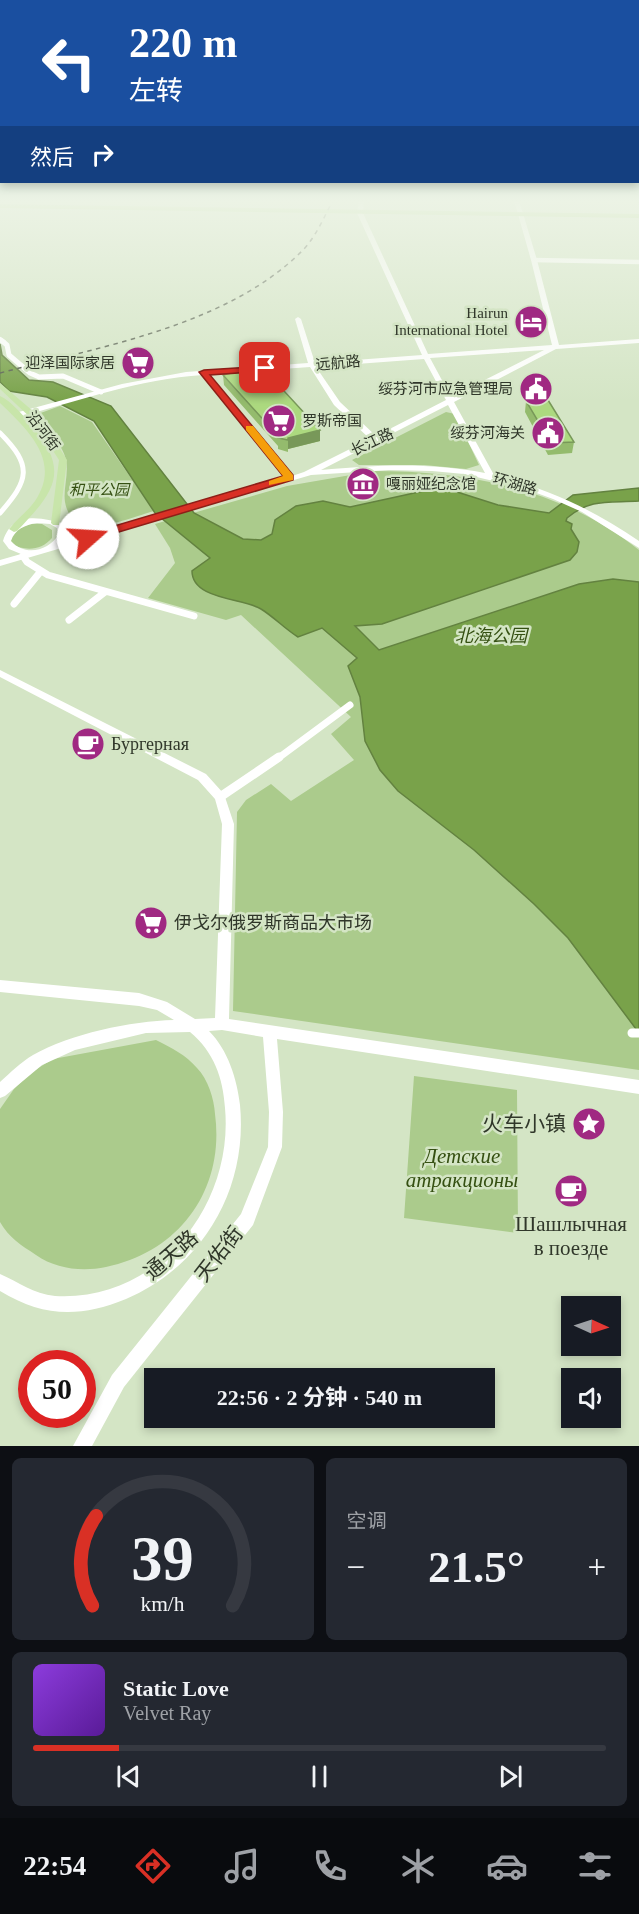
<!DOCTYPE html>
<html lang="zh">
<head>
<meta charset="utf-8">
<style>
	:root { --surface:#171b24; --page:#242831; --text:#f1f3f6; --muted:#9ea1a6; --line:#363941; --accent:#d93025 }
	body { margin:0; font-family:"Times New Roman","Noto Sans SC",serif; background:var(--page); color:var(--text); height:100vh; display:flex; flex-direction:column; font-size:22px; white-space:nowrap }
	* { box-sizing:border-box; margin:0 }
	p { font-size:20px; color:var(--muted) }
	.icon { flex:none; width:33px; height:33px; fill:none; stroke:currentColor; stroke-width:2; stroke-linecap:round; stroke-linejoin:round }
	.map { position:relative; height:1446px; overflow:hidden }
	.side { display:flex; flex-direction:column; gap:12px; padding:12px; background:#0d0f14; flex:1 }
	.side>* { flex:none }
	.banner { position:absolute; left:0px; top:0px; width:639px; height:183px; box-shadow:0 3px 9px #0003; background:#1a4fa0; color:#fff; overflow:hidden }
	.needle { width:39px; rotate:93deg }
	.fabs { position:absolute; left:561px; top:1296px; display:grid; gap:12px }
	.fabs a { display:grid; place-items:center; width:60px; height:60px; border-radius:0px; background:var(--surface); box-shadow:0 3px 9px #0003; font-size:30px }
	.speed { position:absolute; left:18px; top:1350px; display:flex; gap:12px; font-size:30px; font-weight:700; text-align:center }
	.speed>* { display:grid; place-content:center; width:78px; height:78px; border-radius:50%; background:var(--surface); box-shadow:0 3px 9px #0003; line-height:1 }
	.speed .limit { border:9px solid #d22; background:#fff; color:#111 }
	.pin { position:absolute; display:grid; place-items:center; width:51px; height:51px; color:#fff; margin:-26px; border-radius:12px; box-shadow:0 3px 9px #0006 }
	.me { position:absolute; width:66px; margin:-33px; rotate:71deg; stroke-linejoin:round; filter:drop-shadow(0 0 4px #0008) }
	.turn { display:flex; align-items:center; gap:21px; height:126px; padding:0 30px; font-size:27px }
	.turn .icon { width:78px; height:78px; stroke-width:2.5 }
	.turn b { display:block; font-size:42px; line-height:51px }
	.then { display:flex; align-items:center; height:57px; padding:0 30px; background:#0003; gap:12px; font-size:22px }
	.big { font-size:45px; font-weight:700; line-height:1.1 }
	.side .tile { flex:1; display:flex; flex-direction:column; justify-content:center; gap:9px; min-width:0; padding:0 21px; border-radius:9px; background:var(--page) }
	.side .dial { align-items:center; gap:0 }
	.dial svg { height:156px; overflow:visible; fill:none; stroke:var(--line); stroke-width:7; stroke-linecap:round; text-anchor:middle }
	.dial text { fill:var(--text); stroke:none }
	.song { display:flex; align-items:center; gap:18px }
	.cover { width:72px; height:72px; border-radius:9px; background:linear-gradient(135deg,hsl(270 70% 55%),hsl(270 70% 35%)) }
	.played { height:6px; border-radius:3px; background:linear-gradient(90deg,var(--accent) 15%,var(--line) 15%) }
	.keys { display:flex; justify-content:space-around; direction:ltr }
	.heat { display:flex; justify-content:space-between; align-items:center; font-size:33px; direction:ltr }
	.side .tiles { flex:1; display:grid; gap:12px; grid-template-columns:1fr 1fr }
	.tile:last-child { grid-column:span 2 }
	.trip { position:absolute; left:144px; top:1368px; width:351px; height:60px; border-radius:0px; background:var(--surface); box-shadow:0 3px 9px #0003; font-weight:700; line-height:60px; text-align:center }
	.tabs { display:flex; height:96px; justify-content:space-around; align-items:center; background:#090b0e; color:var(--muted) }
	.tabs .icon { width:42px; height:42px }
	.tabs .active { color:var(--accent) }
	.tabs b { font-size:27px; color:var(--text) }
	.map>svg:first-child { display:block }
</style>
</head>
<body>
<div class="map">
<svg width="639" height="1446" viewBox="0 0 639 1446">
	<rect width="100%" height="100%" fill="#d4e5c5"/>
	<path fill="#abcb8c" d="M60,406l32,16 62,89c-25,7 -82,33 -89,-9 -2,-13 4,-28 1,-42 -3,-16 -21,-33 -31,-45z
		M446,412l9,2 24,51 -13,4 -42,-4h-65l-7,-5z
		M374,471c95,0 189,18 265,79v520l-406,-59 4,-199 9,-12 25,-16 20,17 63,-41 -23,-26 20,-17 -110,-102 -15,5 -78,-22 27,-35 -5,-15 -15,-24 132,-38z
		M29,524h13l10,6v8c-11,13 -27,13 -41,6l-2,-8 3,-4z
		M156,1040c16,8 30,15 41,28 11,11 17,31 18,46 10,75 -35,138 -109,153 -24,5 -50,2 -70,-12 -15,-10 -27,-17 -36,-33v-113l14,-20 16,-16 23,-14z
		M414,1076l103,14 1,143 -114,-15z"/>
	<path fill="#79a24a" stroke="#638240" stroke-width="1.5" d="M0,344l2,11 27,25 24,2 58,24 83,107 49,26 18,1 11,-6 3,-14 21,-14 27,-5 27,6 78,-17 26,1 44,14 51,8 24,-18 66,-7v13c-30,2 -48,-3 -72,17l-1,3 6,3 -1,5 8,13 -2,10 -7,8 -188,64 -27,2 24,24 200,-66 34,-5 26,3v451l-71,-95 -34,-34 -60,-54 -76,-59 -18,-21 -15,-29 -5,-44 -12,-31 9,-8 -35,-30 -24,9c-13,-8 -24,-20 -37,-28 -17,-11 -69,-9 -69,-38l18,-13 -55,-45 -61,-92 -47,-24 -38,-6 -9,-9z"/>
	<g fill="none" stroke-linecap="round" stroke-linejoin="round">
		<path stroke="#fff" stroke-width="4.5" d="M534,260l105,2
			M0,339l4,3"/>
		<path stroke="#fff" stroke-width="5" d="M2,341l5,4 2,10 21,18 9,4 24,-1 38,16
			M0,433c33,33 29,47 0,80"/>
		<path stroke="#fff" stroke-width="7" d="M23,556l4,6 21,13 146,41
			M14,604l27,-33
			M69,620l36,-28
			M277,759l73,-54"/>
		<path stroke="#fff" stroke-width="9" d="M220,797l59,-40
			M632,1033h7"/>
		<path fill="#fff" fill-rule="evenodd" d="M359,200h5l-1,13 65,141 124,-9 -21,-85 -17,-60h5l18,60 22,85 80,-6v4l-83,6 -102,53 40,73c53,13 100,35 145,66v7l-57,-36 -29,-13 -30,-11 -59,-14 -32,-3 -43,-1 -78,5 -311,91v-6l21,-6 -12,-5 -6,-8c14,-45 68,-9 97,-10 10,0 38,-11 49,-14 45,-13 91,-26 136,-39l-82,-103c-64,4 -124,26 -185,42h-3v-4l107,-29 64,-12 122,-9 -13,-44 3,-2 3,2 14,44 107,-8 -65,-142zM544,350l-93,47 -21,-39zM424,359l22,41 -70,36 -36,-34 -24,-35zM310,367l24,38 36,34 -66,33 -12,4 -82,-102zM448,405l37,68c-58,-11 -106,-8 -164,-3zM37,523l13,1 7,4 2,6c-10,17 -34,23 -48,7 4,-12 14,-16 26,-18zM66,530l24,4 -28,8 5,-8z
			M0,670l206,104 18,20 10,30 -5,195 410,61v14l-362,-55 6,73 -1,35 -29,78 -129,162 -32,59h-19l39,-71 129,-161 27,-67 1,-35 -6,-75 -41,-7 -13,1c19,19 28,48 31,74 8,84 -37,161 -114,194 -47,19 -83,18 -126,-8v-17c19,8 33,20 55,22 102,6 179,-90 170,-188 -2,-30 -11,-56 -35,-76l-44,1 -71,17 -33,15 -37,31 -5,2v-16c10,-9 21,-20 33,-27 37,-21 98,-34 141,-35l-17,-10 -18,-4 -139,-14v-12l139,13 28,9 28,17 20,-1 7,-194 -7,-25 -17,-19 -198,-103z"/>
		<path fill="#c8e5aa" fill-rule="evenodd" d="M0,383l40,34 27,43 -8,65h-6l-2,-2 8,-63 -25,-39 -34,-32z
			M0,396c11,5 22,18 30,28 42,47 24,68 -13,107l-3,1 -5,-3c8,-10 18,-17 26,-28 27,-40 -7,-71 -35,-98z"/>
		<path fill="#a4d471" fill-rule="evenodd" d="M0,204l639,10v4l-639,-10z"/>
		<path stroke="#565f4e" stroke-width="1.5" stroke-dasharray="4.5 4.5" stroke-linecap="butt" d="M0,373c99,-26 227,-47 302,-122 14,-14 22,-34 31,-51"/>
	</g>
	<path fill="#94bb6d" d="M223,375l97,66 -32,8v3l-10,-3v-3l-54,-61z
		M526,401l48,41 -2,11 -24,2 -23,-43z"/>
	<path fill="#789859" d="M320,430v11l-32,8v3v-14z"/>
	<path fill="#acd97f" stroke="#789859" stroke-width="1.5" d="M261,366l59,64 -32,8v2l-10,-2v-2l-55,-61z
		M548,400l26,42 -23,1 -25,-42z"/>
	<linearGradient id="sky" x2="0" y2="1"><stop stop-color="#7bada9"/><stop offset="0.5" stop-color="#ecf3e5"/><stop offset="1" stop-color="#ecf3e5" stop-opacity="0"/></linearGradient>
	<rect width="639" height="402" fill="url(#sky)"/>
	<path fill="#d93025" stroke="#8d1f18" stroke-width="1.5" d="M268,366l1,2 -4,3 -55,4 83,100v5l-201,60h-8v-5l199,-59 -84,-104 5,-2z"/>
	<path fill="#f59e0b" d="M246,426h7l40,49v5l-24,5v-4l14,-5 -37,-46z"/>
	<defs>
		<symbol id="hotel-disc" viewBox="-11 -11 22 22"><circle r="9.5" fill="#a02982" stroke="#d4e5c5"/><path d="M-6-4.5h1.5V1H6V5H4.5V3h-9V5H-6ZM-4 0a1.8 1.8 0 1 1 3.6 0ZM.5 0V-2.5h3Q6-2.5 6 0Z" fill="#fff"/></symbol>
		<symbol id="supermarket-disc" viewBox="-11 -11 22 22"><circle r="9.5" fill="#a02982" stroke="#d4e5c5"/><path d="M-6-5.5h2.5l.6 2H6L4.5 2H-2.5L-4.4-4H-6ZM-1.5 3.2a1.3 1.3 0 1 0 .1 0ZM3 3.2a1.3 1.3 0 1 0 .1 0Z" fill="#fff"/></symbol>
		<symbol id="civic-disc" viewBox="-11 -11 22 22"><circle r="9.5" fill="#a02982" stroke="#d4e5c5"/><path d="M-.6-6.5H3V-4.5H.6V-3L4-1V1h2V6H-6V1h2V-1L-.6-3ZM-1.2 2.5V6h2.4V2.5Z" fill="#fff"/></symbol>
		<symbol id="museum-disc" viewBox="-11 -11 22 22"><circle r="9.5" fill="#a02982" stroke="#d4e5c5"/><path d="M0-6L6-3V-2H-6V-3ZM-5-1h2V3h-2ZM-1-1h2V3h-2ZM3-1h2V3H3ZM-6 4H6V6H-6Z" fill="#fff"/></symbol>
		<symbol id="cafe-disc" viewBox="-11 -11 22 22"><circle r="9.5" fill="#a02982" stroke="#d4e5c5"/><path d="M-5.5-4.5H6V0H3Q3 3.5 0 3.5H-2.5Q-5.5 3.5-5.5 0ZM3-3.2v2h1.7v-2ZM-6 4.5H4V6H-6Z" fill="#fff"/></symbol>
		<symbol id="sight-disc" viewBox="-11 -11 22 22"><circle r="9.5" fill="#a02982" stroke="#d4e5c5"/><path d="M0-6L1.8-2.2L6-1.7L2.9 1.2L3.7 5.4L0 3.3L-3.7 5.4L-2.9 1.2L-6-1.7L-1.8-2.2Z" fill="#fff"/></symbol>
	</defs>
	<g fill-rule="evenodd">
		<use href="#hotel-disc" x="512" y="303" width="38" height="38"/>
		<use href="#supermarket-disc" x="119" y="344" width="38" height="38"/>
		<use href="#civic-disc" x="517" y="370" width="38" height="38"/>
		<use href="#supermarket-disc" x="260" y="402" width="38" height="38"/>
		<use href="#civic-disc" x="529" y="414" width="38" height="38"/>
		<use href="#museum-disc" x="344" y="465" width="38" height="38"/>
		<use href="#cafe-disc" x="69" y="725" width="38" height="38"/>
		<use href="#supermarket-disc" x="132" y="904" width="38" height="38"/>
		<use href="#sight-disc" x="570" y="1105" width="38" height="38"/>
		<use href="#cafe-disc" x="552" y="1172" width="38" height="38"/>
	</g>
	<g text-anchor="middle" stroke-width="5" stroke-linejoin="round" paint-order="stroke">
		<g font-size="15" fill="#30372a" stroke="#d4e5c5" text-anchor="end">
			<text x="508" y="318">Hairun<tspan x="508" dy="17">International Hotel</tspan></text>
			<text x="115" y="368">迎泽国际家居</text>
			<text x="513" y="394">绥芬河市应急管理局</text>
			<text x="302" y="426" text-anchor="start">罗斯帝国</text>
			<text x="525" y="438">绥芬河海关</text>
			<text x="386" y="489" text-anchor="start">嘎丽娅纪念馆</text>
		</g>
		<g font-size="15" fill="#30372a" stroke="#d4e5c5">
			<text transform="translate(338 363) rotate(-5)" y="5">远航路</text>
			<text transform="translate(43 431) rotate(53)" y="5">沿河街</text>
			<text transform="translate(372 442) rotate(-25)" y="5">长江路</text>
			<text transform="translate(515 484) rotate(16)" y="5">环湖路</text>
		</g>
		<g font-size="15" font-style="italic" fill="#355012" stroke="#d4e5c5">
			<text x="99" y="495">和平公园</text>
		</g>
		<g font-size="18" font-style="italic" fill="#355012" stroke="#d4e5c5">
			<text x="491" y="642">北海公园</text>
		</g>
		<g font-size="18" fill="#30372a" stroke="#d4e5c5" text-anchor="start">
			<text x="111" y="750">Бургерная</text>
			<text x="174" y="929">伊戈尔俄罗斯商品大市场</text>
		</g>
		<g font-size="21" fill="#30372a" stroke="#d4e5c5" text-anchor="end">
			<text x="566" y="1131">火车小镇</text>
			<text x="571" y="1231" text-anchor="middle">Шашлычная<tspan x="571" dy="24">в поезде</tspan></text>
		</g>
		<g font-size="21" font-style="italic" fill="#355012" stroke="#d4e5c5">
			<text x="462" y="1163">Детские<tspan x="462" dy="24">атракционы</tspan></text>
		</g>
		<g font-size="21" fill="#30372a" stroke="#d4e5c5">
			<text transform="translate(219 1254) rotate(-52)" y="7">天佑街</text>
			<text transform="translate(171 1255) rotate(-41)" y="7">通天路</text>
		</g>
	</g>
</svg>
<div class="fabs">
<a><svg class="needle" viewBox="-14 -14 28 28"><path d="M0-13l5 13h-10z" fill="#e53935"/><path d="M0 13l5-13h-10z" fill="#9ea1a6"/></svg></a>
<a><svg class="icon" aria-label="sound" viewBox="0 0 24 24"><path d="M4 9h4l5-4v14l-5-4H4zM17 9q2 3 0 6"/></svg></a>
</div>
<div class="speed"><div class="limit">50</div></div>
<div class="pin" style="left:265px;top:368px;background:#d93025"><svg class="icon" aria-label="arrive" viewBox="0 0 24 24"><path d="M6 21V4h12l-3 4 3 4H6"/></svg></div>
<svg class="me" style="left:88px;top:538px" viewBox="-20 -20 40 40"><circle r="19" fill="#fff"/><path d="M0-13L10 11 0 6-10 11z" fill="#d93025"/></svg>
<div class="trip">22:56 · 2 分钟 · 540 m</div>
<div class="banner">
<div class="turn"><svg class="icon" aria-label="left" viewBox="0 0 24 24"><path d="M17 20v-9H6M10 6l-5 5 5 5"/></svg><div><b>220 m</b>左转</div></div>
<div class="then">然后<svg class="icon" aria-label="right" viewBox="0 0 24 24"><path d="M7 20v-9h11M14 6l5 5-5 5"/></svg></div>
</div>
</div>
<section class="side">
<div class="tiles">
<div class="tile dial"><svg viewBox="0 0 100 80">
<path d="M14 69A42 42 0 1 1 86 69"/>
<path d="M14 69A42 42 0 0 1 16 23" stroke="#d93025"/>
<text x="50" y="56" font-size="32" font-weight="700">39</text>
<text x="50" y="72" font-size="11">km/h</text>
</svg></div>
<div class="tile"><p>空调</p>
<div class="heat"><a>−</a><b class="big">21.5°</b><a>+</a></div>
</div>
<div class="tile">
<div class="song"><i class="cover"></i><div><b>Static Love</b><p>Velvet Ray</p></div></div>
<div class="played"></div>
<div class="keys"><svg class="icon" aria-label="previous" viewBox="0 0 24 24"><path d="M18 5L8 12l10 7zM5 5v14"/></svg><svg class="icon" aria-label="pause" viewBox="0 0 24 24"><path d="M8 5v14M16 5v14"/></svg><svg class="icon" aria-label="next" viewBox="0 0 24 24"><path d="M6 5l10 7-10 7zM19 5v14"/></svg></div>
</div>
</div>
</section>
<nav class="tabs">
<b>22:54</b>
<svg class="icon active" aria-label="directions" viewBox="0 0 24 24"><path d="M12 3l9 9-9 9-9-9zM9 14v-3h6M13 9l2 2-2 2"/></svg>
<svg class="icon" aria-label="music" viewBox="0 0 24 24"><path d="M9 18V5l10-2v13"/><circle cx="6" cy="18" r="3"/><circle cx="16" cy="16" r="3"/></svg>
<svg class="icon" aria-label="phone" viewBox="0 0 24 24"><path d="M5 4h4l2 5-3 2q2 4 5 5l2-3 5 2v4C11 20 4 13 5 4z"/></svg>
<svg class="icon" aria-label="climate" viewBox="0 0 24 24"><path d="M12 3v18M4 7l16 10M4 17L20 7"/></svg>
<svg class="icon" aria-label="car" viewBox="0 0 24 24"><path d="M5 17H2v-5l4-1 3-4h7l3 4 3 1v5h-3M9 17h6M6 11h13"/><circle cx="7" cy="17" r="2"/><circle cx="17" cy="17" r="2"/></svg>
<svg class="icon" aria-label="filters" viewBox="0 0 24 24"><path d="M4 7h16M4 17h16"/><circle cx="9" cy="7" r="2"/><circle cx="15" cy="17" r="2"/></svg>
</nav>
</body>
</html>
